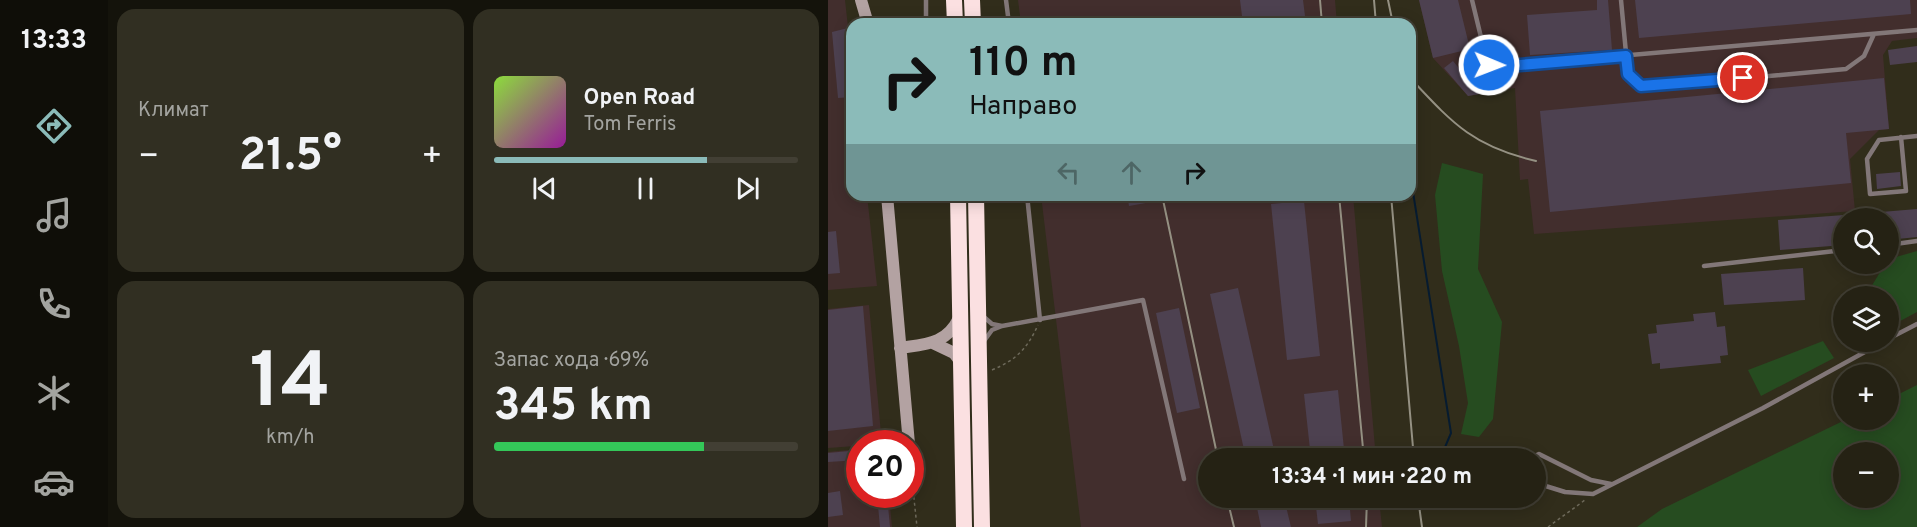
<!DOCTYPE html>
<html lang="ru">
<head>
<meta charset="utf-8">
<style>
	:root { --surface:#252214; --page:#312f22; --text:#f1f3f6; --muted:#a3a4a0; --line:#423f34; --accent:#8bbbb9 }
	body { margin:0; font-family:Overpass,sans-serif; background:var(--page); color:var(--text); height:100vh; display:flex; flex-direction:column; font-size:22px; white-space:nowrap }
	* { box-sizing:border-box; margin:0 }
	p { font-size:20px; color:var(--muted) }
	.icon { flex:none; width:33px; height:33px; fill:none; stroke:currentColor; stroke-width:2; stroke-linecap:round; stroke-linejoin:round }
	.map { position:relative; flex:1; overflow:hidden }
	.details { display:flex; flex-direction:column; gap:9px; padding:9px; background:#14130b; width:720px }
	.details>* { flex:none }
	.top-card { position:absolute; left:18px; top:18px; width:570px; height:183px; border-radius:18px; box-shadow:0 3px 15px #0003,0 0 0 2px var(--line); background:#8bbbb9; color:#111; overflow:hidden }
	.tools { position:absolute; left:1005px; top:208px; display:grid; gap:12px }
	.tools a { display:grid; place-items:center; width:66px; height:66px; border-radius:50%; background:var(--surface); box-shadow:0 3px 15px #0003,0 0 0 2px var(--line); font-size:30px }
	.speed { position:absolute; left:18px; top:430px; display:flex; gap:12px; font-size:30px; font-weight:700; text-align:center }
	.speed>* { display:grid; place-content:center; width:78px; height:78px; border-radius:50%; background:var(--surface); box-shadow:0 3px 15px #0003,0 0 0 2px var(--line); line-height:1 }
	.speed .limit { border:9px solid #d22; background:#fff; color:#111 }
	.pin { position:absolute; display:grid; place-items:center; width:51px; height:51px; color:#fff; margin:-26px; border:3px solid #fff; border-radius:50%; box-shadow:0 2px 6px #0007 }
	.me { position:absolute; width:66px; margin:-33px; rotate:91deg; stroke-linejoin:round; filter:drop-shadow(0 0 4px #0008) }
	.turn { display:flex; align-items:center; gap:21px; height:126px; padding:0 24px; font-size:27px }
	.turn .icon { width:78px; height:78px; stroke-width:2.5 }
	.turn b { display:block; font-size:42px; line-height:51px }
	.lanes { display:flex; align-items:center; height:57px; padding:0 24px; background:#0003; justify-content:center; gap:30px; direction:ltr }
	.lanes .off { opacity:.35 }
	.big { font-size:45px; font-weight:700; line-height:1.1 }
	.details .tile { flex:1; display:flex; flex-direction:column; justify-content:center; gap:9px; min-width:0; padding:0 21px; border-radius:18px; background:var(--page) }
	.details .dial { align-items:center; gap:0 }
	.dial b { font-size:78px; line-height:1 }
	.song { display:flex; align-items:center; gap:18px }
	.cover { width:72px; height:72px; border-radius:9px; background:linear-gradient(135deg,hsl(90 70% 55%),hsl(300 70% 35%)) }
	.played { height:6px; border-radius:3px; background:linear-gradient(90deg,var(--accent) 70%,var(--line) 70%) }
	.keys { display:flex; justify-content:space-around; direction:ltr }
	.heat { display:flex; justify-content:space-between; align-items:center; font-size:33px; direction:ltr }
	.charge { height:9px; border-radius:4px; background:linear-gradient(90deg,#34c759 69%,var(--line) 0) }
	.details .tiles { flex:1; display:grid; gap:9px; grid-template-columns:repeat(2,1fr) }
	.trip { position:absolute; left:370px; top:448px; width:348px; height:60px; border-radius:30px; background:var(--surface); box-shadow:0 3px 15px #0003,0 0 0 2px var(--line); font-weight:700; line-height:60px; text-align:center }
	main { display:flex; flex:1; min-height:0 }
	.tabs { display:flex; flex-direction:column; width:108px; justify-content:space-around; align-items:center; background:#0f0e08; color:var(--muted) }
	.tabs .icon { width:42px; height:42px }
	.tabs .active { color:var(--accent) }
	.tabs b { font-size:27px; color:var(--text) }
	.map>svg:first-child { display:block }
</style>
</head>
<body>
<main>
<nav class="tabs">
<b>13:33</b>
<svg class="icon active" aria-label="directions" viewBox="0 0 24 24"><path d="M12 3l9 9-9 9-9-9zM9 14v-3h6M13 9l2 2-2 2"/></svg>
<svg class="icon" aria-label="music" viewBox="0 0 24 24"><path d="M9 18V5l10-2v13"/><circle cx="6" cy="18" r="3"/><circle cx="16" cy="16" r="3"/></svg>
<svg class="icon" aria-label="phone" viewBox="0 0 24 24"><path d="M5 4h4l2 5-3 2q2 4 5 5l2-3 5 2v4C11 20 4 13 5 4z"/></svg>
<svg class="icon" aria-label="climate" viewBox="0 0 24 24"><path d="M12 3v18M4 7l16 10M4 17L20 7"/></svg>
<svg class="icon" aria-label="car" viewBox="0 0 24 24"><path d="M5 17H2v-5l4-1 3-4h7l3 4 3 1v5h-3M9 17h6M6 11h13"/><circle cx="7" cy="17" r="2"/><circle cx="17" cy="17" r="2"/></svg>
</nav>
<section class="details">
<div class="tiles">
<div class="tile"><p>Климат</p>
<div class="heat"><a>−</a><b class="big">21.5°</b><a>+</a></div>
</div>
<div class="tile">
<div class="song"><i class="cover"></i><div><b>Open Road</b><p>Tom Ferris</p></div></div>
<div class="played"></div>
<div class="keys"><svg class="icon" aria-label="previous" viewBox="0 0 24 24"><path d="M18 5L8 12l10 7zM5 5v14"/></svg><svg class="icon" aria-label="pause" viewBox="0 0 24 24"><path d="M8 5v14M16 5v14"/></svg><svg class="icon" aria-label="next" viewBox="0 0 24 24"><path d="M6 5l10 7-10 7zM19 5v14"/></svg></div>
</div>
<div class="tile dial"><b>14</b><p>km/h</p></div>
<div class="tile"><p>Запас хода · 69%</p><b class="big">345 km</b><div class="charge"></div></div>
</div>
</section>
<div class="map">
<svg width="1089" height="527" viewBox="0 0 1089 527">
	<rect width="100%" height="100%" fill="#312d1b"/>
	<path fill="#422e2d" d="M0,0h17l7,63v132h15l10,91 -49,4z
		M190,0h317l2,24h-316z
		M591,0h498v38l-25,3 -9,14 6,74 -10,1 -29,29 5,52 -321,23 -6,-55 -8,1 -5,-92 -47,8 -35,-38z
		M213,195h312l23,264h-167v39h170l3,29h-301z
		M41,305l13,139 -54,4v-139z
		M31,449l1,46h29l3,32h-64v-75z"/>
	<path fill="#264c20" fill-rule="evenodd" d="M614,163l41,11 -5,95 24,53 -9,97 -14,18 -18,-3 7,-31 -9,-57 -17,-75 -7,-76z
		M1089,251v61l-28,15 -1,-30h-23l20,-33h3l1,-5z
		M995,341l11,17 -73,38 -13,-26z
		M1089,385v142h-280l25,-18 183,-89h43l1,-21zM1016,453h44v45h-44z"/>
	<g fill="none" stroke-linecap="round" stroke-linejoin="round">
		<path stroke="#061b30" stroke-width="2" d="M582,173l41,260 -11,26"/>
	</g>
	<path fill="#4d4150" d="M412,0h63l3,24h-63z
		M591,0h39l12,49 -37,9z
		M769,0h11l4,50 -82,5 -3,-40 70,-5z
		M807,0h275l1,14 -272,24z
		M24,27v70l-14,1 -6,-66z
		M1089,46v16l-27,3 -2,-15z
		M625,61l18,22 30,-5 2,12 -35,6 -24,-28z
		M1056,78l5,51 -43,4 5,50 -301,29 -10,-101z
		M1072,172l1,14 -24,3 -1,-15z
		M299,195h29l1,6 -28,5z
		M476,201l16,155 -33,4 -16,-156z
		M1089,209v28l-29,3v-21h-30l-1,-5z
		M1016,215v30l-64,5 -2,-30z
		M8,231l4,42 -12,1v-42z
		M975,268l2,32 -81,5 -3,-31z
		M410,288l38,171h-30l-36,-165z
		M35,306l10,120 -45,5v-121z
		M351,308l21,100 -23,5 -21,-100z
		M887,312l2,15 8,-1 3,29 -8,1 1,7 -61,6v-6l-8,1 -4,-30 9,-1 -1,-8 38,-4 -1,-7z
		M510,390l7,69h-34l-7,-65z
		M32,450v10l-32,2v-9z
		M12,491l3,24 -15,2v-24z
		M49,495h10l3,32h-10z
		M427,498h29l7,29h-30z
		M487,498h34l2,23 -33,3z"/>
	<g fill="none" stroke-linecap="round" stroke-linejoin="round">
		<path stroke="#6d695a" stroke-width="1.5" stroke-dasharray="3 3" stroke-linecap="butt" d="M164,370c24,-10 35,-21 46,-45
			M82,461l7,66
			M720,527l37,-27"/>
		<path stroke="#827778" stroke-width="4.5" d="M98,0v24
			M178,0l3,24
			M644,0l15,62 6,5 424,-37
			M793,0l7,74 7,9 13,4 198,-18 18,-13 10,-22
			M1073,137l5,54 -36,3 -3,-35 12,-19 38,-4
			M199,195l13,125
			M1060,245l29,-4
			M876,266l140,-16
			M156,317l8,7 10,2
			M1060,339l29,-15
			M156,341l8,-11 10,-4 141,-26 41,179
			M701,459l10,-5 52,26 20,4
			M708,483l29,9 28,2 170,-86 120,-66"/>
		<path stroke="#b3a2a2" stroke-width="12" d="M33,0l7,24
			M59,195l22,249
			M105,343l21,10 8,11
			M72,348c26,-4 47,-4 59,-30"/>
		<path stroke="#fbe0e1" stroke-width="16" d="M126,0l1,24
			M144,0l1,24
			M130,195l6,332
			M148,195l6,332"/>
		<path stroke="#959183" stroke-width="2" d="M492,0l2,24
			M546,0l2,24
			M560,0l5,24
			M582,72l3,9c41,44 62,66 123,80
			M334,195l56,264
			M511,195l25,264
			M563,195l23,264
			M399,498l7,29
			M590,498l4,29
			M538,527l1,-29"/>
	</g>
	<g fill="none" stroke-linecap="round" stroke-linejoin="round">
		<defs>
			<path id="route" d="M661,65l7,2 130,-11 2,18 13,12 102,-8"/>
		</defs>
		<use href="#route" stroke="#114b97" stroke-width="15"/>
		<use href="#route" stroke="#1a73e8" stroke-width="10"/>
	</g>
</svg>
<div class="tools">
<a><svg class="icon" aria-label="search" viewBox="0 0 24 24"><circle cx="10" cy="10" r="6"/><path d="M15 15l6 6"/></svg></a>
<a><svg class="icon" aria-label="layers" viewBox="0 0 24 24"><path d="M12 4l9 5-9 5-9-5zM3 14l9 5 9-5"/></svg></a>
<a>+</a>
<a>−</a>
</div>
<div class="speed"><div class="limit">20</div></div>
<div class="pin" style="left:915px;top:78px;background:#d93025"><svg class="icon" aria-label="arrive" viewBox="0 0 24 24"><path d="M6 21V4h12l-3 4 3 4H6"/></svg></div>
<svg class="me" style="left:661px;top:65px" viewBox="-20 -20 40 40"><circle r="17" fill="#1a73e8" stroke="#fff" stroke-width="3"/><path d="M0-11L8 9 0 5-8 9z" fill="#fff"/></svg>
<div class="trip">13:34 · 1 мин · 220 m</div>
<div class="top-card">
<div class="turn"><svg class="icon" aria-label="right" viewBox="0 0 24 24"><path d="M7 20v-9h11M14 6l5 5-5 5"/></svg><div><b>110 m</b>Направо</div></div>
<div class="lanes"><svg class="icon off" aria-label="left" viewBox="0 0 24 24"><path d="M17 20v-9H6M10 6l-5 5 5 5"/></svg><svg class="icon off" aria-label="ahead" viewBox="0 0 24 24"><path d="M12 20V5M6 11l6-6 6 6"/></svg><svg class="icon" aria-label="right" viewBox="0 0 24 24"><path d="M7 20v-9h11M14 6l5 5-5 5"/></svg></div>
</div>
</div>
</main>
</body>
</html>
